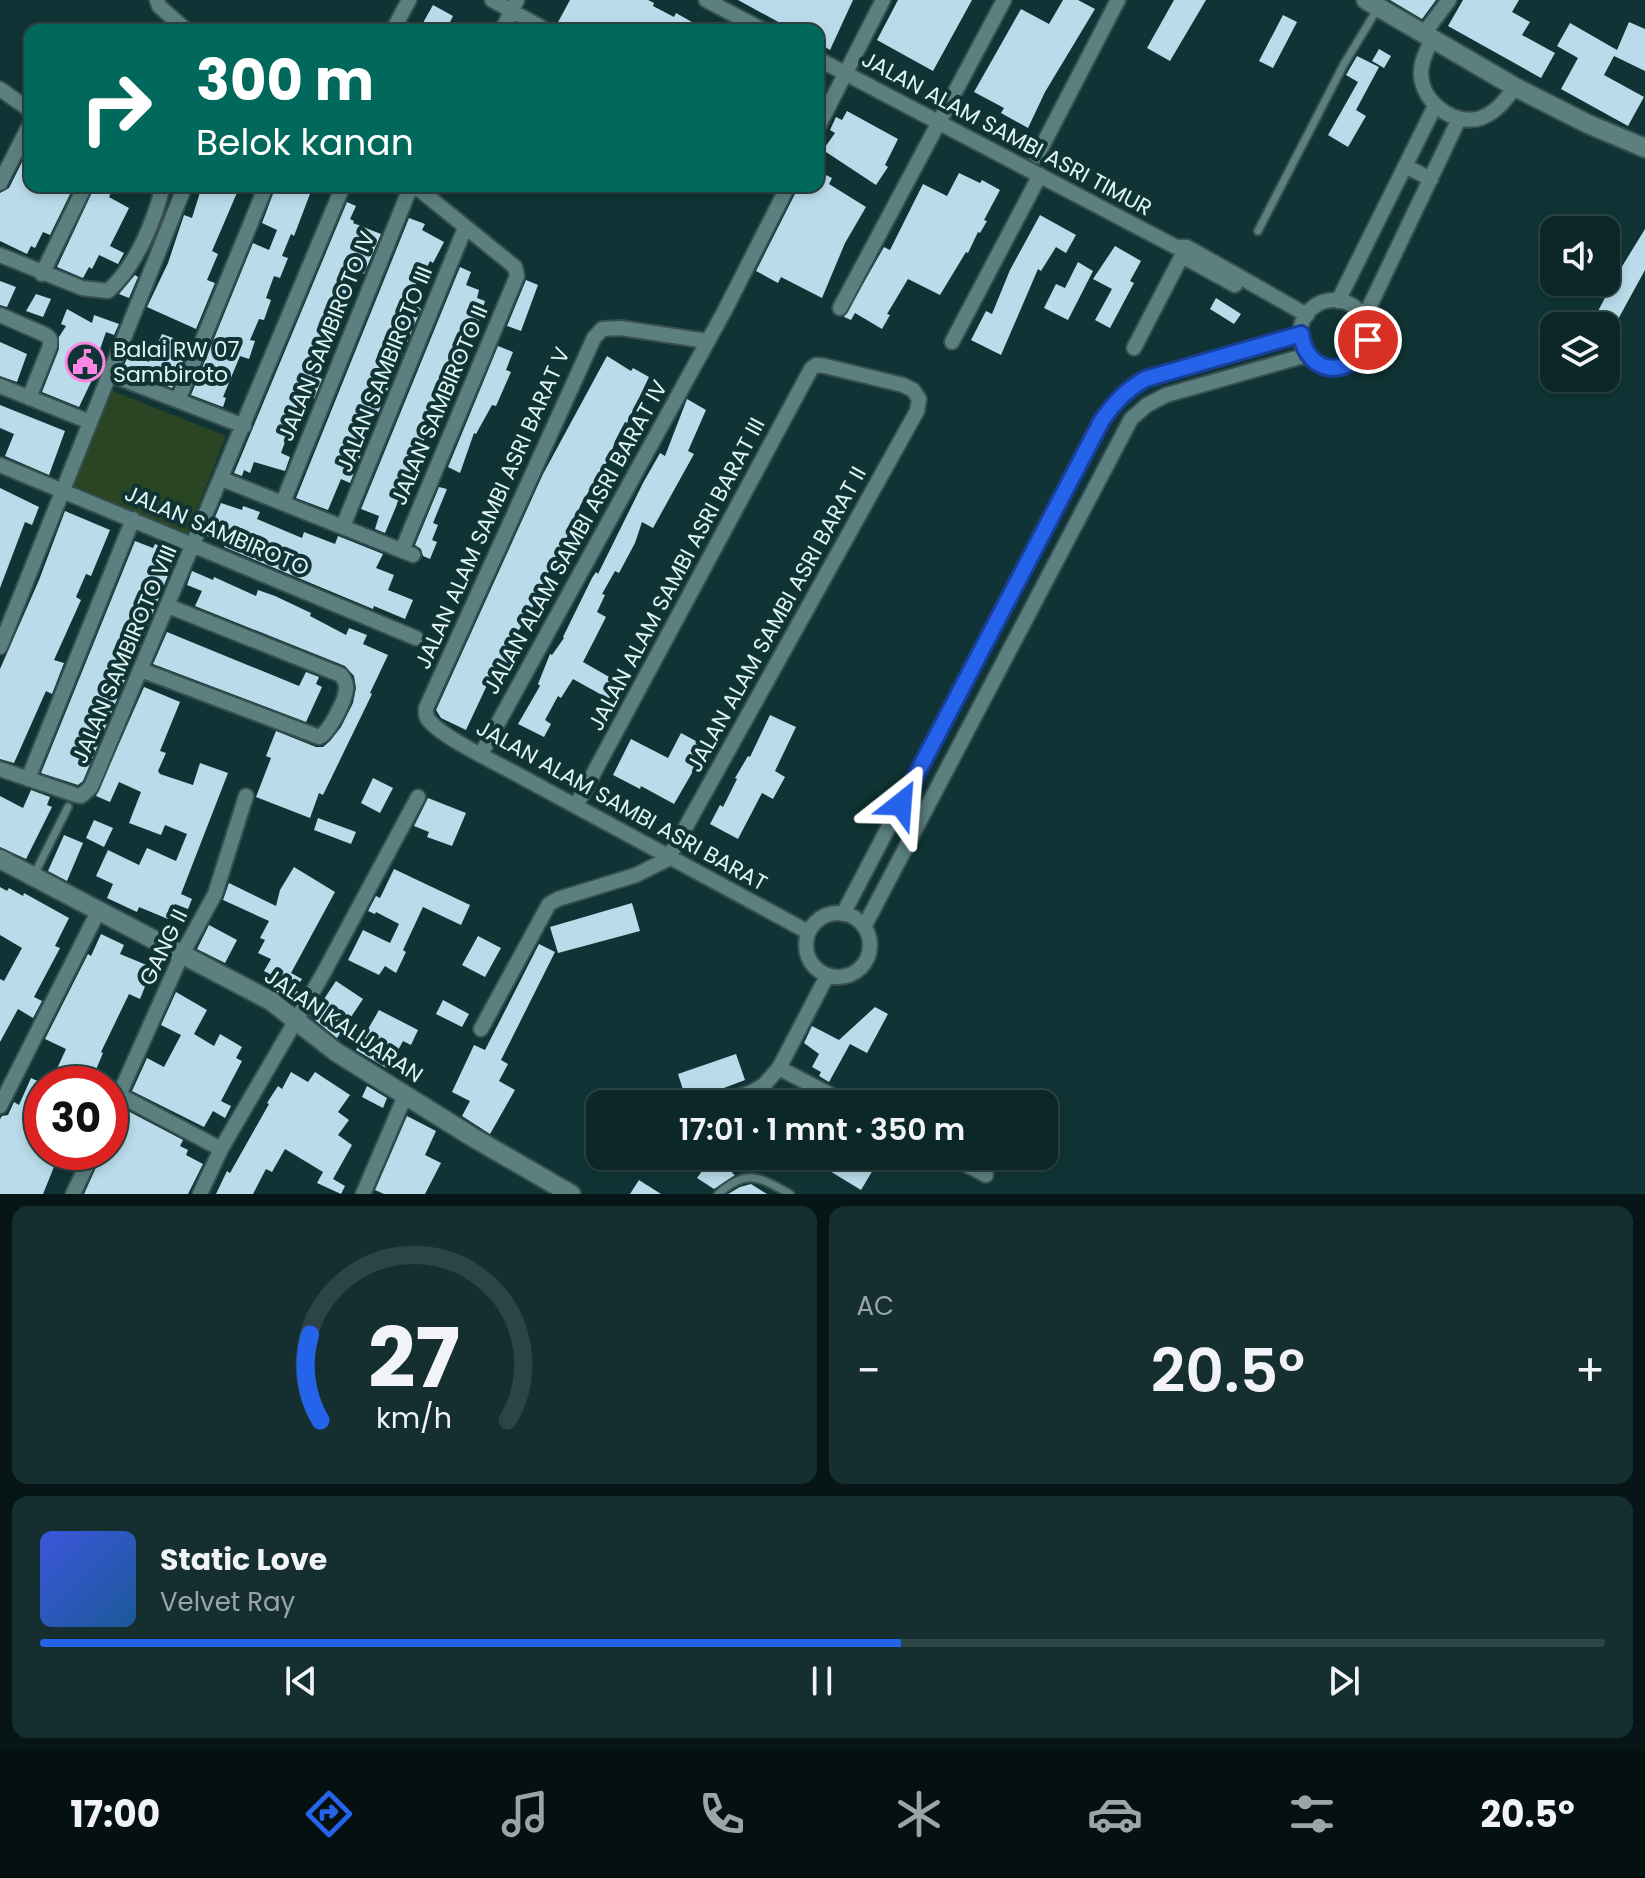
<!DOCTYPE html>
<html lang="id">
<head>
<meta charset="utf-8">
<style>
	:root { --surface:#0c2728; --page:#152f30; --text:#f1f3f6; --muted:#9aa5a8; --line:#2c4445; --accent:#2563eb }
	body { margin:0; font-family:Poppins,sans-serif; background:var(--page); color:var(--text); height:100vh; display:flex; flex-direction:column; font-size:30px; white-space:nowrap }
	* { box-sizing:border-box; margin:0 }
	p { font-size:26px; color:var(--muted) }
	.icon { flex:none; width:44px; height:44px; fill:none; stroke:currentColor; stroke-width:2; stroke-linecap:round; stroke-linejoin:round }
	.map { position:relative; height:1194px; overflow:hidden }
	.sheet { display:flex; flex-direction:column; gap:12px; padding:12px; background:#071516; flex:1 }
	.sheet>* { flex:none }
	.guide { position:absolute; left:24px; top:24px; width:800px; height:168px; border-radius:16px; box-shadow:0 4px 12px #0003,0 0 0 2px var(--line); background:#00695c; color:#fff; overflow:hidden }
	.buttons { position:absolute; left:1540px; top:216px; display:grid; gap:16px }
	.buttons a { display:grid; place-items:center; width:80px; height:80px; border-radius:16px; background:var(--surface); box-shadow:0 4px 12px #0003,0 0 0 2px var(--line); font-size:40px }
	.speed { position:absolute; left:24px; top:1066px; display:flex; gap:16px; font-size:40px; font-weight:700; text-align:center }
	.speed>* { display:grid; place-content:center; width:104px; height:104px; border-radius:50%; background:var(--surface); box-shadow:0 4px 12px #0003,0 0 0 2px var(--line); line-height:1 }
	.speed .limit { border:12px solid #d22; background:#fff; color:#111 }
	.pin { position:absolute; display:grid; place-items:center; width:68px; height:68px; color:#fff; margin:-34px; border:4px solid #fff; border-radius:50%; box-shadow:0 2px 8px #0007 }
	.me { position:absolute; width:88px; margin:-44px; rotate:28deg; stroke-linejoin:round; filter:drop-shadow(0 0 6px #0008) }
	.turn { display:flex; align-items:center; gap:28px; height:168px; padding:0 40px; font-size:36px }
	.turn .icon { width:104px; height:104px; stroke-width:2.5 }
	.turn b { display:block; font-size:56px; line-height:68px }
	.big { font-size:60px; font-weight:600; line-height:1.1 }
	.sheet .tile { flex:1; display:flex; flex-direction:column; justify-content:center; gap:12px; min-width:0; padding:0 28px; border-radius:16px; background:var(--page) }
	.sheet .dial { align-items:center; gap:0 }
	.dial svg { height:208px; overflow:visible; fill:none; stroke:var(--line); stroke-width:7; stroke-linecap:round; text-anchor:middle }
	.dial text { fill:var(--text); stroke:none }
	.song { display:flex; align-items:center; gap:24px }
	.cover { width:96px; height:96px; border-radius:12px; background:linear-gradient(135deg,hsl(230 70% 55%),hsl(210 70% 35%)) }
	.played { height:8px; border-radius:4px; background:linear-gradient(90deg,var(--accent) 55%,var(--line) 55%) }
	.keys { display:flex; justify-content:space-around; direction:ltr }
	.heat { display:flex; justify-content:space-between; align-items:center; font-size:44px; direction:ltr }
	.sheet .tiles { flex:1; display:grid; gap:12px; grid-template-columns:1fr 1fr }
	.tile:last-child { grid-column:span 2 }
	.trip { position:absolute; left:586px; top:1090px; width:472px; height:80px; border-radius:16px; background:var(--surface); box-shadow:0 4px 12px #0003,0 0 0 2px var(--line); font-weight:600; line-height:80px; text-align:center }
	.dock { display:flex; height:128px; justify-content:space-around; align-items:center; background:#051010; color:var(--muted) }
	.dock .icon { width:56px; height:56px }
	.dock .active { color:var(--accent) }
	.dock b { font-size:36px; color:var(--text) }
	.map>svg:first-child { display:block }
</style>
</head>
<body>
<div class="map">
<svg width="1645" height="1194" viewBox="0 0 1645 1194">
	<rect width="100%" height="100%" fill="#103435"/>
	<path fill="#294523" d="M103,387l123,49 -41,104 -122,-49z"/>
	<path fill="#badcea" d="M570,0h78l6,3 -1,3 21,11 2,-4 30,17h-137l-12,-6z
		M738,0h115l-23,50 -12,-7v-13h-25z
		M898,0h74l-39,71 -56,-31z
		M1063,0h15l17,9 -50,83 -17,36 -27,-15 3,-5 -30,-16 47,-83 28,15z
		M1174,0h32l-36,61 -23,-13z
		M1390,0h46l-14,19z
		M1463,0h56l-7,12 18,10 -8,13 33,18 -14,25 -93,-52z
		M433,5l20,11 -7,14h-27z
		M1283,15l14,7 -24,46 -14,-7z
		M1629,22l16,7v42l-31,-15 -10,19 40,22 -16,29 -67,-37 17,-31 -21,-12 13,-23 47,27z
		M1379,49l12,7 -7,12 -12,-7z
		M1357,56l22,11 -23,43 10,6 -18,31 -20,-12 30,-53 -12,-7z
		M847,111l51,28 -13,26 3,2 -12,18 -53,-35 12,-17 -5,-3 6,-13 6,3z
		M26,154l4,2v30h44l-24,49 -7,-3 -8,16 -4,-2 -4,8 -27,-13v-48l9,-5z
		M818,171l14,7 -3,6 37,23 -21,36 -23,55 -41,-21 -3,6 -22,-12 43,-85h19z
		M959,173l21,10 2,-3 18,10 -16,30 3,1 -7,12 -2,-1 -10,21 -2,-1 -26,43 -32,-16 -21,35 3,1 -8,14 -27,-16 -4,7 -7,-3 40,-70 6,3 33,-66 24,12z
		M95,186h19l-5,11 20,11 -19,38 14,7 -6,11 -19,-9 -7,14 -3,-2 -6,11 -26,-11z
		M202,186h53l-3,8 -13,-6 -27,63 6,3 -11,26 8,3 -19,46 -49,-22 21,-44 16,-48 8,3z
		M276,186h37l-19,50 -3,-2 -9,22 6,2 -8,20 -6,-2 -8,22 5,2 -7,20 -5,-1 -9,21 5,1 -6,18 -9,-3 -17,41 3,1 -3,9 -32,-12 62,-152 16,7 8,-20 -15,-7z
		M347,202l9,4 -6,13 4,2 -1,2 28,11 -17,40 -7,-3 -19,43 2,1 -8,19 -5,-2 -9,22 2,1 -8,19 10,5 -8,20 -12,-5 -21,59 9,4 -5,14 -31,-9 -4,11 -6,-3 -2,6 -8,-3z
		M1040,215l36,20 -10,18 -10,-6 -15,24 -3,-2 -37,86 -30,-15 15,-29 6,3 18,-44z
		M409,218l16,6 -3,6 22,12 -11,21 -3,-2 -9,19 -3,-1 -8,21 11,9 -43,104 -9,-3 -14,33 9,4 -14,36 -9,-4 -13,31 -32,-12z
		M1645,229v41l-29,53 -19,-10 21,-40z
		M1115,246l26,15 -11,20 4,2 -24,45 -15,-8 17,-31 -19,-10z
		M1078,262l15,9 -25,49 -24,-12 12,-24 9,4z
		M460,267l11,5 -5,13 13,5 -2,8 8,3 -11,37 -4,-1 -28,82 -2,-1 -3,8 -6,-3 -46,110 -10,-4 4,-13 -18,-7z
		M135,275l3,2 -9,21 -10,-4z
		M526,280l12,5 -17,46 -14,-5z
		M0,281l16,6 -9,20 -7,-2z
		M36,294l15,5 -8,18 -17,-6z
		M1216,298l25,16 -7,10 -24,-15z
		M67,309l25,14 2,-8 25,9 -5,11 -8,-3 -8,23 5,2 -24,50 -37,-15 17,-43v-12l7,-11 -5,-2z
		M162,334l28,10 -18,44 -49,-20 6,-15 20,9z
		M0,342l27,12 -10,28 -17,-6z
		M498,346l15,6 -7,18 5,2 -15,34 -4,-1 -16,29 -2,-1 -14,40 -12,-6z
		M607,356l24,15 2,-3 16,9 -22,46 -2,-1 -10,19 -5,16 -29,47 -12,29 -23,44 11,6 -9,14 -7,-4 -28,47 -6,14 4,2 -7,14 -8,-4 -30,64 -25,-12 -5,-8 107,-236z
		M687,399l19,11 -18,41 6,3 -41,74 -11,-6 -7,21 -16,30 -4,-2 -13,23 3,1 -8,17 9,5 -23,45 35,20 -9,17 -36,-20 -12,19 -3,-2 -13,24 6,4 -7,13 -26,-13 22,-38 -2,-2 12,-30 2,1 12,-17 -1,-1 29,-59 4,-6 2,2 45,-91 17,-30 5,3z
		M0,405l65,26 -16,44 -44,-19 9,-22 -14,-6z
		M439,487l8,2 -14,34 5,2 -6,15 5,2 -7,17 -7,-3 -2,-7 -6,-4z
		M0,488l39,19 -7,18 -7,-3 -25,66z
		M221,503l21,7 1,-4 17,6 -3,7 45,19 2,-6 31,12 3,-8 45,18 -7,14 18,7 -6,15 25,10 -8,19 -31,-13 -1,3 -149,-62 2,-3 -19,-8z
		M65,511l45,19 -19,46 -5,-2 -10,23 5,3 -27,60 10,3 -12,31 -6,-3 -32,72 -14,-4v-90l39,-89z
		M135,541l18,7 2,-4 22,9 -42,104 -5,-2 -10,23 5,2 -42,101 -5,4 -37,-12z
		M192,571l21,9 1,-3 42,19 2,-6 17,6 36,17 -1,3 36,19 3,-7 18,7 -4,9 25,11 -18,38 2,1 -49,101 -4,-2 -9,25 -54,-21 15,-39 -5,-2 10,-25 40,16h7l7,-6 11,-14 12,-24 3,-15 -2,-12 -9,-10 -150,-60 7,-15 -15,-6z
		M167,632l132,54 7,-14 13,5 -3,7 6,3 -16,35 -153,-58z
		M144,687l36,15 -20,49 6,2 -8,18 2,3 33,11 7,-22 28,10 -47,121 11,5 -4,10 -13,-5 -7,15 -29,-12 -2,5 -30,-14 6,-14 -17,-8 12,-26 31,15 8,-17 29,13 11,-27 -22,-9 -4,10 -32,-12 12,-31 -22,-10 -9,20 -14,-6z
		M770,715l26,12 -21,44 10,6 -12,22 -11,-6 -24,46 -28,-15 10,-19 3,2 14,-28 -2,-1 13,-22 2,1z
		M681,733l26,14 -33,57 -33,-18 -1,3 -27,-14 18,-36 37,19z
		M373,778l20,10 -13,25 -19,-10z
		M31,790l19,7 -3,8 5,2 -26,52 -26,-12v-51l23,12z
		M428,798l38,15 -14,33 -25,-9 2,-5 -15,-6z
		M318,818l38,14 -5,12 -37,-14z
		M94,820l19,8 -9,19 -18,-9z
		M64,835l19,8 -16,38 -19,-10z
		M294,867l41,25 -44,81 11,6 -7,11 5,3 -6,11 -24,-17 5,-10 -11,-6 7,-12 -13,-6 7,-13 -5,-2 9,-17 -46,-21 6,-17 47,23 4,-16z
		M394,869l76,36 -9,20 -38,-18 -20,43 3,2 -10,21 -11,-7 -6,9 -31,-15 15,-30 27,13 9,-19 -23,-12 -1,2 -7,-3 8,-15 4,2z
		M0,887l7,4 2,-3 14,8 1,-3 45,25 -14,28 5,2 -26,49 8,4 -9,17 -15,-9 -18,33v-63l4,2 18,-33 -22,-13z
		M632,903l8,28 -82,22 -8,-26z
		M209,925l28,15 -12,23 -28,-14z
		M101,934l23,11 -4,9 29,12 -6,17 3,1 -6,15 -11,-5 -28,58 2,1 -13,31h-30l3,-6 -8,-5 11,-24 -21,-10 43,-85 3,2z
		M478,936l23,12 -16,29 -23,-12z
		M539,944l16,8 -54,108 7,4 -9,17 16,9 -25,44 -28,-18 8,-15 -18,-9 22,-47 11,5z
		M336,981l27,18 -26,39 -27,-22 9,-15 3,1z
		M176,992l31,18 -13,24 20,12 6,-12 22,13 -6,11 6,3 -21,40 10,5 -6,12 -12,-7 -9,16 -72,-36 15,-33 17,9 17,-32 -20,-10z
		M443,1000l26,14 -7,13 -26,-13z
		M875,1007l13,7 -21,39 -17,-9 -21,38 -10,-6 2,-4 -9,-5 7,-13 -15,-11 8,-17 27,14z
		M379,1010l39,20 -7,15 -8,-4 -15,28 -32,-19z
		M736,1054l9,26 -58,22 -9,-28z
		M291,1072l17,10 7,-10 35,23 -12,17 11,8 -11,15 14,10 -19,34 12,7 -4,8 -24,-11 6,-11 -38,-23 -13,23 -6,-3 -13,25h-37l11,-23 3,2 39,-69 -2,-1 11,-17 4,3z
		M31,1078l11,5v69h18l-17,42h-43v-75l2,-3 6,-1 6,-13 5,3z
		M367,1086l20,12 -4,10 -21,-11z
		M124,1109l59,31 -3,6 8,4 -2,5 17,9 -15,30h-104l19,-42h7v-27l6,-2z
		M407,1116l29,15 -11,24 16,8 -16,31h-41l-9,-4z
		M713,1156h17l9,6 -7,11 3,2 -21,14 -17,-11z
		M805,1156h56l15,9 -15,25z
		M639,1180l22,14h-31z
		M751,1184l16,10h-39l12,-7z"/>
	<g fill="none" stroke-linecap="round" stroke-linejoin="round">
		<defs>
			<path id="service" d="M1258,231l86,-167 34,-56
				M34,875l34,-68
				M718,1194c29,-26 41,-17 72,0"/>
			<path id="minor" d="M157,0l2,6 27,24
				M492,0l54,30
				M706,0l57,30
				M393,30l16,-30
				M502,30l15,-30
				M1425,32l24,-32
				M1433,37c-5,11 -12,23 -12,36 0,27 29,51 56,46 17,-4 28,-18 38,-32
				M818,59l358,188h11l120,68
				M0,89l30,21
				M818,127l65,-127
				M1037,156l81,-156
				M1405,166l26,13
				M0,183l30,-59
				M0,255l82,33 26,3c28,-25 46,-69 55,-105
				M1184,257l51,28
				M42,274l43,-88
				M1300 334a34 34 0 1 1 68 0a34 34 0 1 1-68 0Z
				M1338,301l97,-195
				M840,308l164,-308
				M0,315l46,20 4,4v7l-21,52
				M1364,318l95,-199
				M707,341l-86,-13 -19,1 -8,9 -168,370c0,5 -1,7 2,11 12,18 73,46 94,58 95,52 190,104 286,155
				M952,342l88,-167
				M1134,348l52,-100
				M109,374l135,52
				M0,386l90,36
				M178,400l88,-214
				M0,465l416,173
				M222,479l191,76
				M283,502l128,-316
				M343,526l122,-298
				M402,550l115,-274 -2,-9 -100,-81
				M0,647l185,-461
				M141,670l178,67c10,-4 28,-39 27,-50 0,-6 -2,-7 -5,-12l-173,-69
				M481,754l244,-444 63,-124
				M0,769l76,26 5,1 10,-9 252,-601
				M28,779l105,-260
				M806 945a32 32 0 1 1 64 0a32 32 0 1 1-64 0Z
				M843,914l259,-494c13,-18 24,-30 43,-41l156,-45
				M864,927l267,-508 16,-14 19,-10 141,-40
				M481,1029l68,-125 9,-5 78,-24 32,-16 249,-448 2,-12 -6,-9 -10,-5 -78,-19 -9,-1 -5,4 -235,437
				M779,1068l69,36
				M119,1095l102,54
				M718,1104l34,-12 12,-7 15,-17 48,-92
				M0,1106l99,-196
				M110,1115l72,-161 33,-60 31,-98
				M949,1156l37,19
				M73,1194l20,-42
				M200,1194l21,-45 102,-175 95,-177
				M363,1194l42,-98"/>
			<path id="tertiary" d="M1366,0l149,87 73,37 57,24
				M0,859l271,142 65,51 138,86 97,56"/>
		</defs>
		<use href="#service" stroke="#374f4f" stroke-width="11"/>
		<use href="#minor" stroke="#374f4f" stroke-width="18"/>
		<use href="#tertiary" stroke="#374f4f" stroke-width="22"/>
		<use href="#service" stroke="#5c8080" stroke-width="7"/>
		<use href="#minor" stroke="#5c8080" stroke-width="14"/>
		<use href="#tertiary" stroke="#5c8080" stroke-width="18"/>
	</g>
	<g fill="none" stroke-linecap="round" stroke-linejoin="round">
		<defs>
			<path id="route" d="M901,804l201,-384c13,-18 24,-30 43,-41l156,-45c6,42 51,46 67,6"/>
		</defs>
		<use href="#route" stroke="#184099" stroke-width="20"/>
		<use href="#route" stroke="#2563eb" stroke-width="14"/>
	</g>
	<defs>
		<symbol id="civic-ring" viewBox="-11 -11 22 22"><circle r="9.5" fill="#103435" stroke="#fd86e2" stroke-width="1.5"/><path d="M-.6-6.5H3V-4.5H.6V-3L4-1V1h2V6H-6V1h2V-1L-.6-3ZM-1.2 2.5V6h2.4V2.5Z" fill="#fd86e2"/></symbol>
	</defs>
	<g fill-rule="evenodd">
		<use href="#civic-ring" x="63" y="340" width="44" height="44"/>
	</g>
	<g text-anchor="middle" stroke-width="8" stroke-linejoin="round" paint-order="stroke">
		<g font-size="22" fill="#e1f4f4" stroke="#103435">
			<text transform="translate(1007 133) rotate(28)" y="8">JALAN ALAM SAMBI ASRI TIMUR</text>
			<text transform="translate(326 336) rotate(-68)" y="8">JALAN SAMBIROTO IV</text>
			<text transform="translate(384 369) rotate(-68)" y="8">JALAN SAMBIROTO III</text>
			<text transform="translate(439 405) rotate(-67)" y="8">JALAN SAMBIROTO II</text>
			<text transform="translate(492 508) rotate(-66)" y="8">JALAN ALAM SAMBI ASRI BARAT V</text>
			<text transform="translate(217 530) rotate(23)" y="8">JALAN SAMBIROTO</text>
			<text transform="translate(575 537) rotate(-61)" y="8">JALAN ALAM SAMBI ASRI BARAT IV</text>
			<text transform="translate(676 574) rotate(-62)" y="8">JALAN ALAM SAMBI ASRI BARAT III</text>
			<text transform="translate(776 619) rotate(-61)" y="8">JALAN ALAM SAMBI ASRI BARAT II</text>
			<text transform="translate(124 654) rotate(-67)" y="8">JALAN SAMBIROTO VIII</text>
			<text transform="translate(622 805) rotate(29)" y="8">JALAN ALAM SAMBI ASRI BARAT</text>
			<text transform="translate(163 947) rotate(-64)" y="8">GANG II</text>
			<text transform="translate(344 1025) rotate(34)" y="8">JALAN KALIJARAN</text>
		</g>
		<g font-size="22" fill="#e1f4f4" stroke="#103435" text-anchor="start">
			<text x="113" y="357">Balai RW 07<tspan x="113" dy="25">Sambiroto</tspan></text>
		</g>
	</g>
</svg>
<div class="buttons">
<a><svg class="icon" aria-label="sound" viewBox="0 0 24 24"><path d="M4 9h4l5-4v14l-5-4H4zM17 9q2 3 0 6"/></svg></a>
<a><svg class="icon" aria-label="layers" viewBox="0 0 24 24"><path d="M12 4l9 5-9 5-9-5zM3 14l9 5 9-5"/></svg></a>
</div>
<div class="speed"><div class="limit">30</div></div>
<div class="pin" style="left:1368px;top:340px;background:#d93025"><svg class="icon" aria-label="arrive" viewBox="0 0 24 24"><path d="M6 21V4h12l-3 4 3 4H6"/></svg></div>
<svg class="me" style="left:901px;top:804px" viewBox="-20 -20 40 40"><path d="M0-17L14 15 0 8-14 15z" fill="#2563eb" stroke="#fff" stroke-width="4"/></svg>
<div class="trip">17:01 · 1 mnt · 350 m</div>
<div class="guide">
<div class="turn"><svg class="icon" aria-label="right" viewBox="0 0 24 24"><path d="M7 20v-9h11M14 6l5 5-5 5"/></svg><div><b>300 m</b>Belok kanan</div></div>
</div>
</div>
<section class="sheet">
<div class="tiles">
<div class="tile dial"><svg viewBox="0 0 100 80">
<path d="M14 69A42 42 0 1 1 86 69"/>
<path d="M14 69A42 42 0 0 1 10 36" stroke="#2563eb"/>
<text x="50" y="56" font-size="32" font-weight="700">27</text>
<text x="50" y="72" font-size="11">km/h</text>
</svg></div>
<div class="tile"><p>AC</p>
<div class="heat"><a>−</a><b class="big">20.5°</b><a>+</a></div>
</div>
<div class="tile">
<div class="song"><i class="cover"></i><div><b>Static Love</b><p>Velvet Ray</p></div></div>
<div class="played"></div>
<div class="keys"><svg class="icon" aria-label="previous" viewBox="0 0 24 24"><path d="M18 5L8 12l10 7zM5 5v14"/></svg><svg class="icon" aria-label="pause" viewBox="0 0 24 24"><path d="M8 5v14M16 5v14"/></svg><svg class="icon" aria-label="next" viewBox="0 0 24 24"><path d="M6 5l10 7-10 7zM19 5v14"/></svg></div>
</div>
</div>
</section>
<nav class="dock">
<b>17:00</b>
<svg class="icon active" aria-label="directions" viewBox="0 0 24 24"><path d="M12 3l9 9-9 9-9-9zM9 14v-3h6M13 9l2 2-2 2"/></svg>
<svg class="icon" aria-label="music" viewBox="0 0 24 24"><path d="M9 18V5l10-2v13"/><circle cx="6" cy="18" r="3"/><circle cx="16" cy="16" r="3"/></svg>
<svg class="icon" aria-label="phone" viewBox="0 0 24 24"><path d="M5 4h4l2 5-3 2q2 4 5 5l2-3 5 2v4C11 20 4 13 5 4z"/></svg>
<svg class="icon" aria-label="climate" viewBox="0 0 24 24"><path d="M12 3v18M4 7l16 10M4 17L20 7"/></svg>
<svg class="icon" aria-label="car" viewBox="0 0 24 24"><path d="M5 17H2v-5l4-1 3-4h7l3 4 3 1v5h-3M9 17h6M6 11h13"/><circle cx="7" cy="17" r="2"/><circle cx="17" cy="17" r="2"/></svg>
<svg class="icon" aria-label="filters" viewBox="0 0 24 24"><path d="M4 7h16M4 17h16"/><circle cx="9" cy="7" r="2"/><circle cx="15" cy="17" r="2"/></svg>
<b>20.5°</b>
</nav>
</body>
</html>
